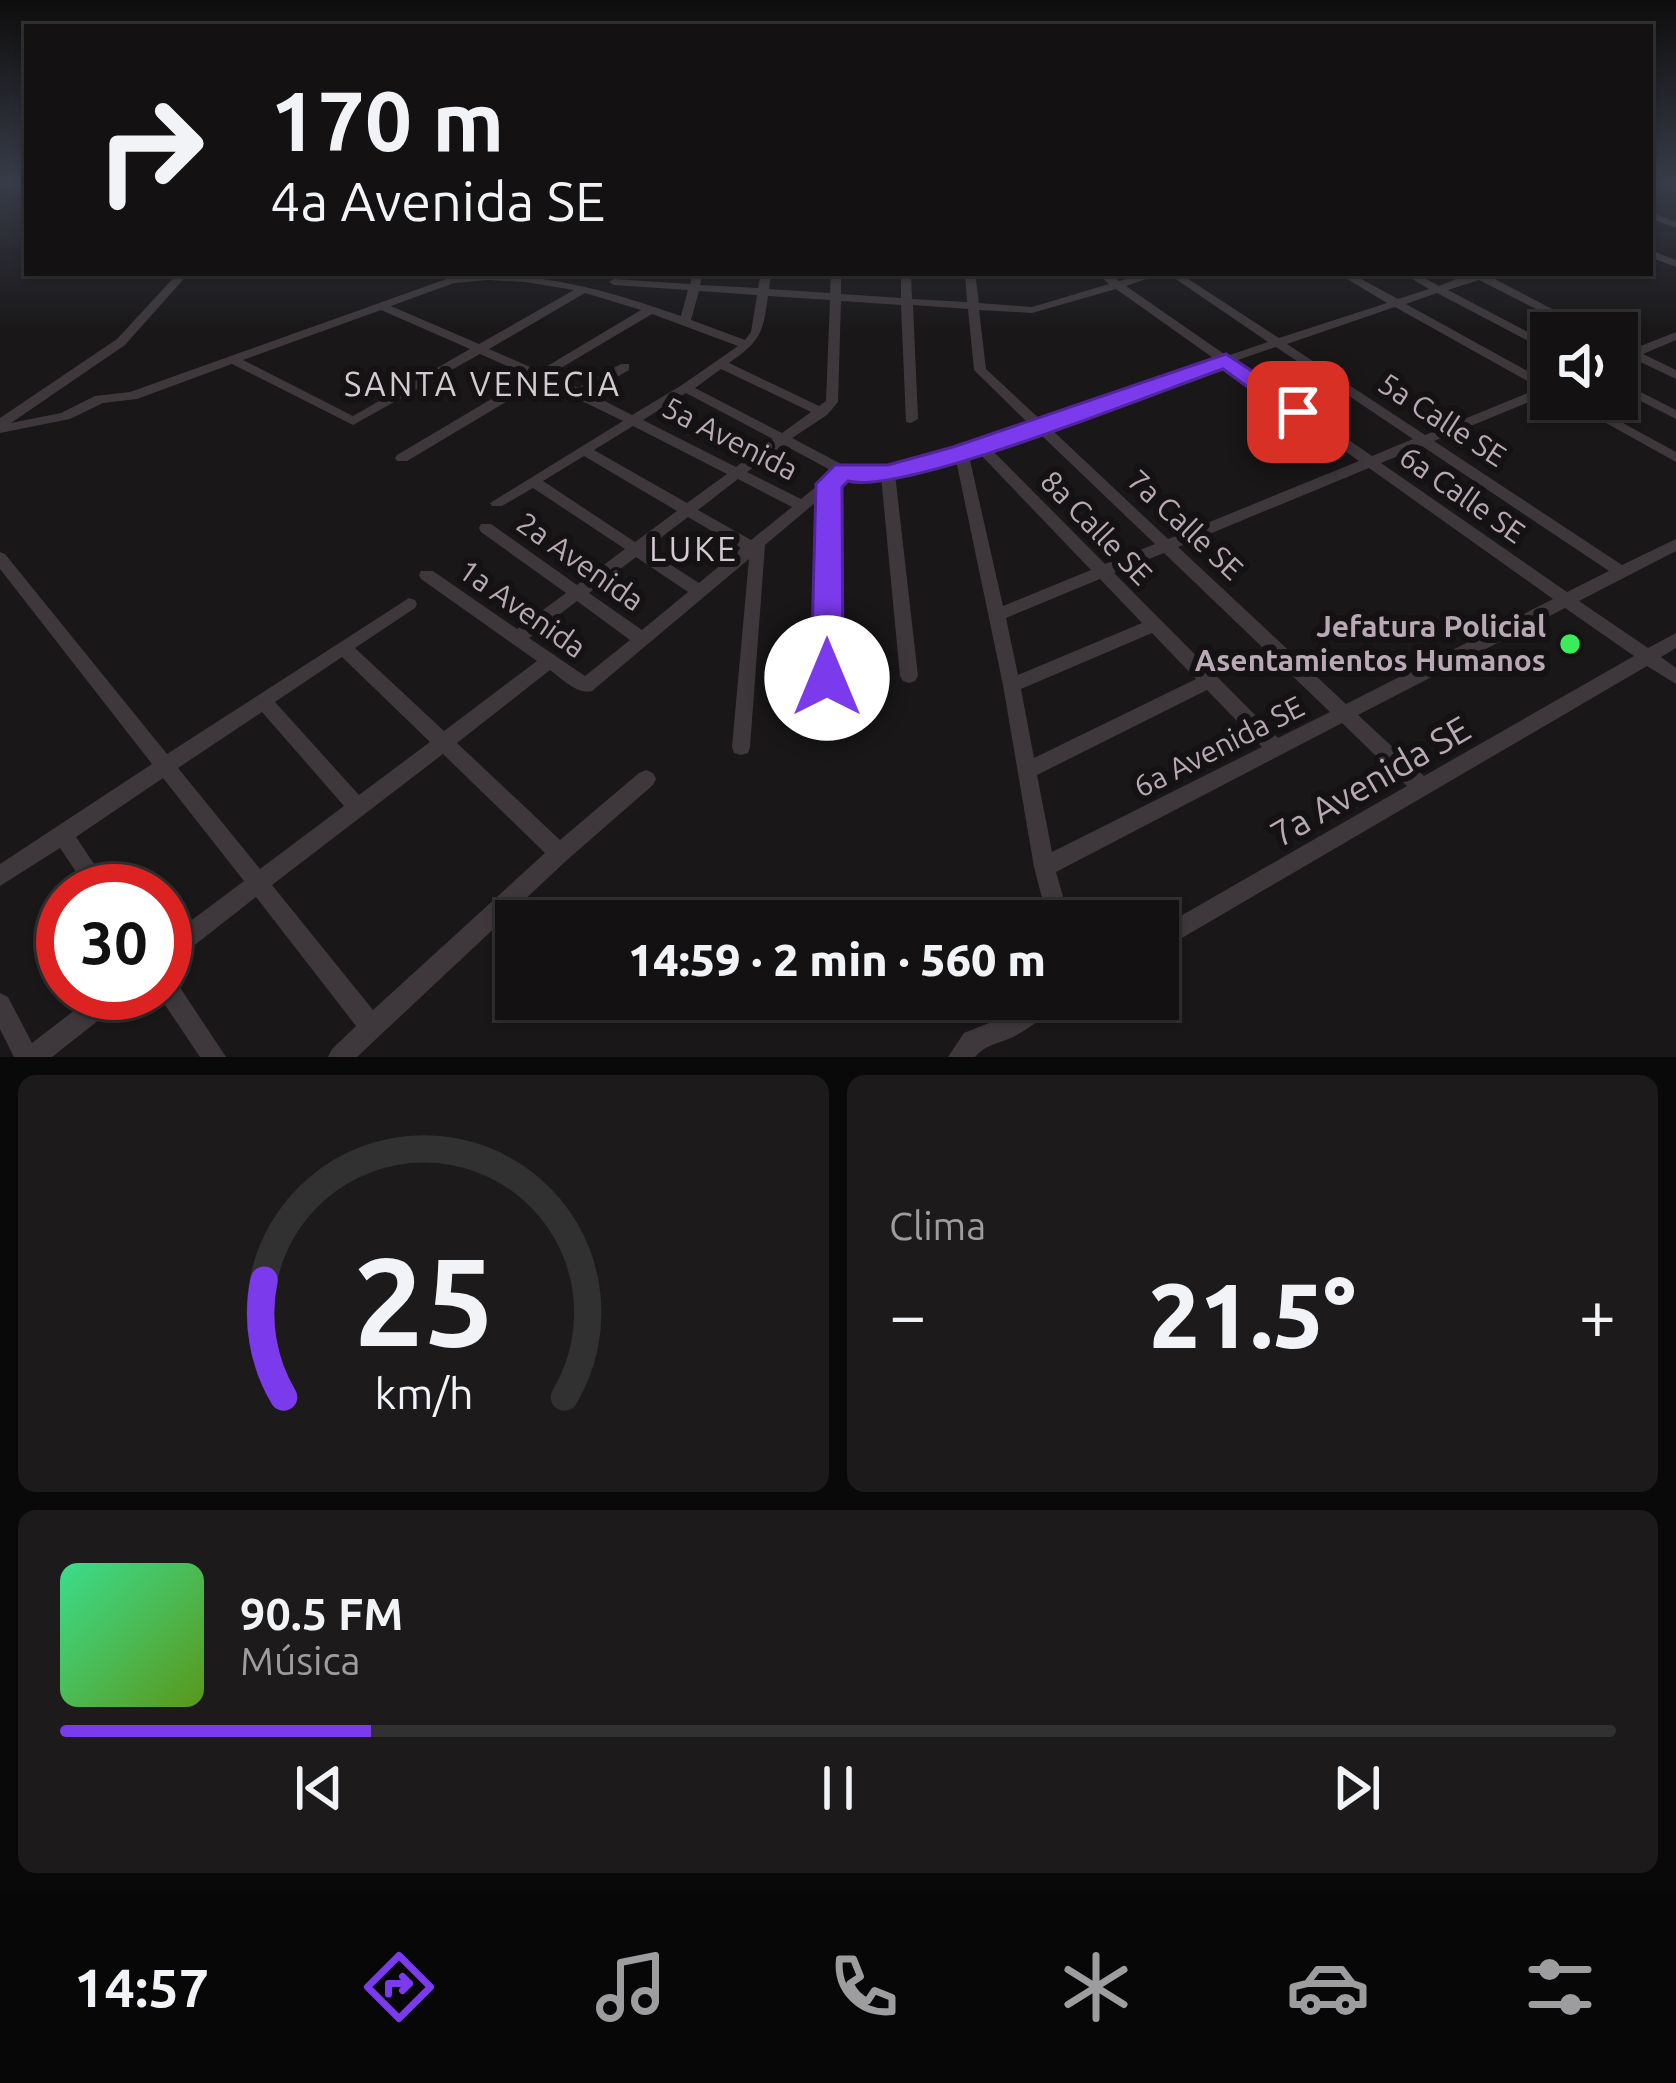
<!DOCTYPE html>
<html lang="es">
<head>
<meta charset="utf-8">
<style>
	:root { --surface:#131112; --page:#1c1a1b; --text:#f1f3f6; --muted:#9d9d9f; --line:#323132; --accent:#7c3aed }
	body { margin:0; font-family:Ubuntu,sans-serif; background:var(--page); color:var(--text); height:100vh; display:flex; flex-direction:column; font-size:45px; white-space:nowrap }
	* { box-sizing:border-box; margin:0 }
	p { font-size:39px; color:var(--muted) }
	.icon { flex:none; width:66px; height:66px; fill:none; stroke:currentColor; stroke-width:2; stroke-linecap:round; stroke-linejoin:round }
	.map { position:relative; height:1057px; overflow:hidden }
	.side { display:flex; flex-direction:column; gap:18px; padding:18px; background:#0a090a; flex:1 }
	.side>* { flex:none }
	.guide { position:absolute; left:24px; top:24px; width:1629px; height:252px; border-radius:0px; box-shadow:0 3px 9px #0004,0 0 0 3px var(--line); background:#131112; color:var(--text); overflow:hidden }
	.fabs { position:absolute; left:1530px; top:312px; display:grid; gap:24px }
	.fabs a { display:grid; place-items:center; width:108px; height:108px; border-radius:0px; background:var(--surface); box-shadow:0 3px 9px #0004,0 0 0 3px var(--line); font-size:60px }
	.speed { position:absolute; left:36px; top:864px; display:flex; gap:24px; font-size:60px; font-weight:700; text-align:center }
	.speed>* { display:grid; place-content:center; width:156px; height:156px; border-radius:50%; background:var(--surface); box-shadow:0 3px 9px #0004,0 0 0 3px var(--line); line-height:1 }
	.speed .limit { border:18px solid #d22; background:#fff; color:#111 }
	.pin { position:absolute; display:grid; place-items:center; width:102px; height:102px; color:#fff; margin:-51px; border-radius:24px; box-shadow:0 6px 18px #0006 }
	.me { position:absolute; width:132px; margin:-66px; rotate:0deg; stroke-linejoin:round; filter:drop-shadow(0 0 9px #0008) }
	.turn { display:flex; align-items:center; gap:42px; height:252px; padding:0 48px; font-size:54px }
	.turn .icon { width:156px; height:156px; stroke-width:2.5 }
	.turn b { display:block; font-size:84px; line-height:102px }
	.big { font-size:90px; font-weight:800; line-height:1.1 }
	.side .card { flex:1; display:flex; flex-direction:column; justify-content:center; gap:18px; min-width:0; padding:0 42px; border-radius:18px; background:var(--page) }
	.side .dial { align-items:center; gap:0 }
	.dial svg { height:312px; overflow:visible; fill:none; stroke:var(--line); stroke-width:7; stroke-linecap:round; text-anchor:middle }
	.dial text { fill:var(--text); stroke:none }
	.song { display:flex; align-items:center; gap:36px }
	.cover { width:144px; height:144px; border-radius:18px; background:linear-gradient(135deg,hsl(150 70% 55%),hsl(90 70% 35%)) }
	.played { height:12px; border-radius:6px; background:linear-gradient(90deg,var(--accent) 20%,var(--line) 20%) }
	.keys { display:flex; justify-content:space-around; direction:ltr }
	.heat { display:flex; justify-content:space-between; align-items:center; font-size:66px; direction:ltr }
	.side .tiles { flex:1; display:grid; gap:18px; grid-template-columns:1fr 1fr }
	.card:last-child { grid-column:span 2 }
	.trip { position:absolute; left:495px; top:900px; width:684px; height:120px; border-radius:0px; background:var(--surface); box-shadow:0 3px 9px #0004,0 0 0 3px var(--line); font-weight:800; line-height:120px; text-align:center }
	.menu { display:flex; height:192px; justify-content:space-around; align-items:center; background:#080707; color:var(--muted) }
	.menu .icon { width:84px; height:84px }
	.menu .active { color:var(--accent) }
	.menu b { font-size:54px; color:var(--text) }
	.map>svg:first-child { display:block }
</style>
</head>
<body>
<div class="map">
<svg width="1676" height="1057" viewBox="0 0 1676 1057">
	<rect width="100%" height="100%" fill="#191718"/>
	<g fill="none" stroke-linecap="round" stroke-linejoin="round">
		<path fill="#3e383c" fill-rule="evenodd" d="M1651,182h13l12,4v6z
			M1650,212l26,10v6l-26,-10z
			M1650,250l26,10v7l-26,-10z
			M178,273h11l-64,72 -114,78 50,-10 34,-17 35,-4 322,-115c82,-8 152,12 229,39l7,-26 -74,-5 -5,-3 5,-3 76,5 3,-11h10l-3,12 58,3 3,-15h10l-2,16 61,4 1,-20h10v21l60,4v-25h10l1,26 55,3 -2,-29h10l4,30 53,4 77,-23 -13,-11h12l11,8 27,-8h17l-37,13 101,70 41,-14 -101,-69h12l100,65 108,-35 -50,-30h13l48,26 31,-10 -27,-16h13l24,13 32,-13h22l-4,3 109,57h-15l-104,-53 -31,10 103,54v9l-114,-60 -31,11 145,80v9l-117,48 188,124 54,-26v12l-97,50 69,47 28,-15v15l-15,9 15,11v16l-29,-18 -489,286v-23l249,-143 -65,-63 -286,149 14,49h-22l-14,-54 -31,-182 -47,-225 -61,14 23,202 -3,5 -6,2 -6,-2 -3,-5 -19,-200h-34l-11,9v193l-3,5 -6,2 -6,-2 -3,-5 4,-181 -57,48 -15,202 -2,6 -7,2 -7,-2 -2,-6 17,-188 -157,132c-14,4 -30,-12 -42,-21l-93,73 103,97 79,-67 7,-3 7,3 3,6 -3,6 -86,75 -210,197h-29l4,-8 24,-23 -100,-129 -83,65 -8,3v-25l79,-59 -81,-103 -87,59 36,54h-23l-29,-43 -60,38v-22l152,-100 -152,-195v-17l5,2 162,200 242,-156 6,2 2,4 -2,4 -60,40 89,83 93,-70 -116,-82 -2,-4 2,-4h12l84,58 49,-36 -85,-61 -2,-4 2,-4h10l86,61 48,-36 -92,-61 -31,18h-10l-2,-3 133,-82 -82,-40 -134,80h-10l-2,-3 2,-3 133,-79 -50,-22 -127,71 -121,-61 -95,35 -34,4 -33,16 -70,14v-15l117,-79zM488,280l37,2 49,8 -95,54 -88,-38 63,-23zM1116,289l100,71 -172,63 -58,-54 -7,-59 53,3zM699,291l58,4 -6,37 -6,8 -54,-20zM585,293l56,17 -102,61 -50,-22zM768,296l62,4 -4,101 -7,5 -90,-43c32,-22 34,-30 39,-67zM841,301l60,4 5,117 5,1 7,-4 -5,-114 55,4 6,61 58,57 -113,34 -44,7 -28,-1 -55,-29 35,-23 11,-13zM1395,307l145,81 -115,47 -138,-91zM381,310l89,39 -117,67 -110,-56zM652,314l86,32 -56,39 -50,30 -43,-22 40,-23v-6h-8l-43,24 -29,-13zM1276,347l137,92 -41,17 -137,-95zM1224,365l135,96 -191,78 -117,-110zM721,369l90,43 -29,21 -87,-45zM686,393l87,46 -37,28 -93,-47zM633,426l94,48 -40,29 -93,-53zM1039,433l116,111 -50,20 -114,-115zM784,445l50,27 -33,27 -54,-27zM1422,446l187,125 -42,21 -186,-129zM979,453l112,117 -88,36 -34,-150zM584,456l93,55 -42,31 -92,-61zM1369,468l184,131 -207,105 -168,-157zM738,479l54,28 -41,33 -53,-30zM688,517l53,31 -42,35 -53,-34zM1164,553l166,159 -52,26 -164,-165zM636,557l52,35 -46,38 -53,-37zM1100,579l42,44 -124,52 -12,-57zM577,601l53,39 -45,36 -56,-38zM1565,608l69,48 -210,120 -66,-61zM1152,633l44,46 -162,79 -13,-69zM342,657l88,85 -71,53 -84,-93zM1207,690l55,57 -210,105 -15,-77zM262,712l82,94 -84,63 -82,-101zM443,754l102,99 -172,157 -101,-125z
			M1676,332v8l-33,14 33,16v9l-44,-21 -15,6v-8l6,-3 -6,-2v-9l16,7z
			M1617,380l59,30v9l-59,-30z
			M1563,399h16l97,53v10z
			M165,974l8,3 53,80h-26l-43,-64h8z
			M0,993l8,4 24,46 65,-50h29l-3,8 -71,56h-38l-14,-28z
			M1027,999h31c-8,16 -31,31 -47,39 -14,6 -26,7 -36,19h-27l16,-24 35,-14z"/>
	</g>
	<linearGradient id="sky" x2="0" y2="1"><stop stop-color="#0e0d0d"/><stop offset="0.55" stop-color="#383c48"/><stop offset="1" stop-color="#383c48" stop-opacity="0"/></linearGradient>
	<rect width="1676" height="330" fill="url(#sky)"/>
	<path fill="#7c3aed" stroke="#51269a" stroke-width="3" d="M1226,354l81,53v11h-17l-67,-49c-66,23 -321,127 -375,112l-6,6 1,191 -4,9 -12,4 -11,-4 -5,-9 5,-194 19,-19h53l65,-18z"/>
	<circle fill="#3bec5a" stroke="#141213" stroke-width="4.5" cx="1570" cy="644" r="12"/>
	<g text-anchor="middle" stroke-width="12" stroke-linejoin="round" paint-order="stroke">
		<g font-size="30" fill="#b8a9b5" stroke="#141213">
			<text transform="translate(1442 420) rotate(33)" y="10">5a Calle SE</text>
			<text transform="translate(730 439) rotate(27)" y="10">5a Avenida</text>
			<text transform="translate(1462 495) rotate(35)" y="10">6a Calle SE</text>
			<text transform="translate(1185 525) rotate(43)" y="10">7a Calle SE</text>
			<text transform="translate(1096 528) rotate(46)" y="10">8a Calle SE</text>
			<text transform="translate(580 562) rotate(35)" y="10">2a Avenida</text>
			<text transform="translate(522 609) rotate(35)" y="10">1a Avenida</text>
			<text transform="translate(1219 747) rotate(-27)" y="10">6a Avenida SE</text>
		</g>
		<g font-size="30" font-weight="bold" fill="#b8a9b5" stroke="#141213" text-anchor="end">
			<text x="1546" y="637">Jefatura Policial<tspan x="1546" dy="34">Asentamientos Humanos</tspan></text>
		</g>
		<g font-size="33" letter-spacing="3" fill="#d4cad2" stroke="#141213">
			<text x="483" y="396">SANTA VENECIA</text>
			<text x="694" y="561">LUKE</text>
		</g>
		<g font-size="36" fill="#b8a9b5" stroke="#141213">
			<text transform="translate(1370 781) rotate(-30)" y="13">7a Avenida SE</text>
		</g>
	</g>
</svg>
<div class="fabs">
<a><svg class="icon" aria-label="sound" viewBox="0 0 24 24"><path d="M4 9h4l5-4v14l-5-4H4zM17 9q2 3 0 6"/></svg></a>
</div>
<div class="speed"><div class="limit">30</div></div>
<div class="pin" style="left:1298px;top:412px;background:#d93025"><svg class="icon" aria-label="arrive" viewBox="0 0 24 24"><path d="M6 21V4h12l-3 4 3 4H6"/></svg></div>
<svg class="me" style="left:827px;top:678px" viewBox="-20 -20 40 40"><circle r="19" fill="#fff"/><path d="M0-13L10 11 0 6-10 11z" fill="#7c3aed"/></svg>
<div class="trip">14:59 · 2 min · 560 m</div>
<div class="guide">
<div class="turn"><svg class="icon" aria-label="right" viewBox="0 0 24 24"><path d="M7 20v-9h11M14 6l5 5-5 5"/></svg><div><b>170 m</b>4a Avenida SE</div></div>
</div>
</div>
<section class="side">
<div class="tiles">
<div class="card dial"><svg viewBox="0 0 100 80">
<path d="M14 69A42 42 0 1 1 86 69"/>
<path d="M14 69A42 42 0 0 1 9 39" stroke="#7c3aed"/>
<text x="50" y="56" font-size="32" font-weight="700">25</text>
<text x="50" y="72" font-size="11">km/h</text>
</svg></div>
<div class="card"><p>Clima</p>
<div class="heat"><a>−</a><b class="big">21.5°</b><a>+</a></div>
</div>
<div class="card">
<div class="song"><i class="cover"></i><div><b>90.5 FM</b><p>Música</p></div></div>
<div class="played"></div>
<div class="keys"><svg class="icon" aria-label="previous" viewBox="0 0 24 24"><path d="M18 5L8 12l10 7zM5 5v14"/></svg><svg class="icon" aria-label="pause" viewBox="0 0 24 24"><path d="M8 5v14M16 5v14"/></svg><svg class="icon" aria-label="next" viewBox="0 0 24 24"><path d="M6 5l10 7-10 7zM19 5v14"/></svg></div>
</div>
</div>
</section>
<nav class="menu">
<b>14:57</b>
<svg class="icon active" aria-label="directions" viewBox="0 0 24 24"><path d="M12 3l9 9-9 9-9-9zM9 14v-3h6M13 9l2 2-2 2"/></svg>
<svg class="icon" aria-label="music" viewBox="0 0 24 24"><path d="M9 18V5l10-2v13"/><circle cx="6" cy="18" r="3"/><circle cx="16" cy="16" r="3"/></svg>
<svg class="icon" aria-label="phone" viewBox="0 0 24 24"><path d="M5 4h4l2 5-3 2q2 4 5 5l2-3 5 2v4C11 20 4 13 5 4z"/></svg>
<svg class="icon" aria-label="climate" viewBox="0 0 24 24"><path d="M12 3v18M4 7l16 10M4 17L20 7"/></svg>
<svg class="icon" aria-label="car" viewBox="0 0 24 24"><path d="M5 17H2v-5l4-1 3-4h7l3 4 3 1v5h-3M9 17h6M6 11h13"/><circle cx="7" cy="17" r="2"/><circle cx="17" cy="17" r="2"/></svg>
<svg class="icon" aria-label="filters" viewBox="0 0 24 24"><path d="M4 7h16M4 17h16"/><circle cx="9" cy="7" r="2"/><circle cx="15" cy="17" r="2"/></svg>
</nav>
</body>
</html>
